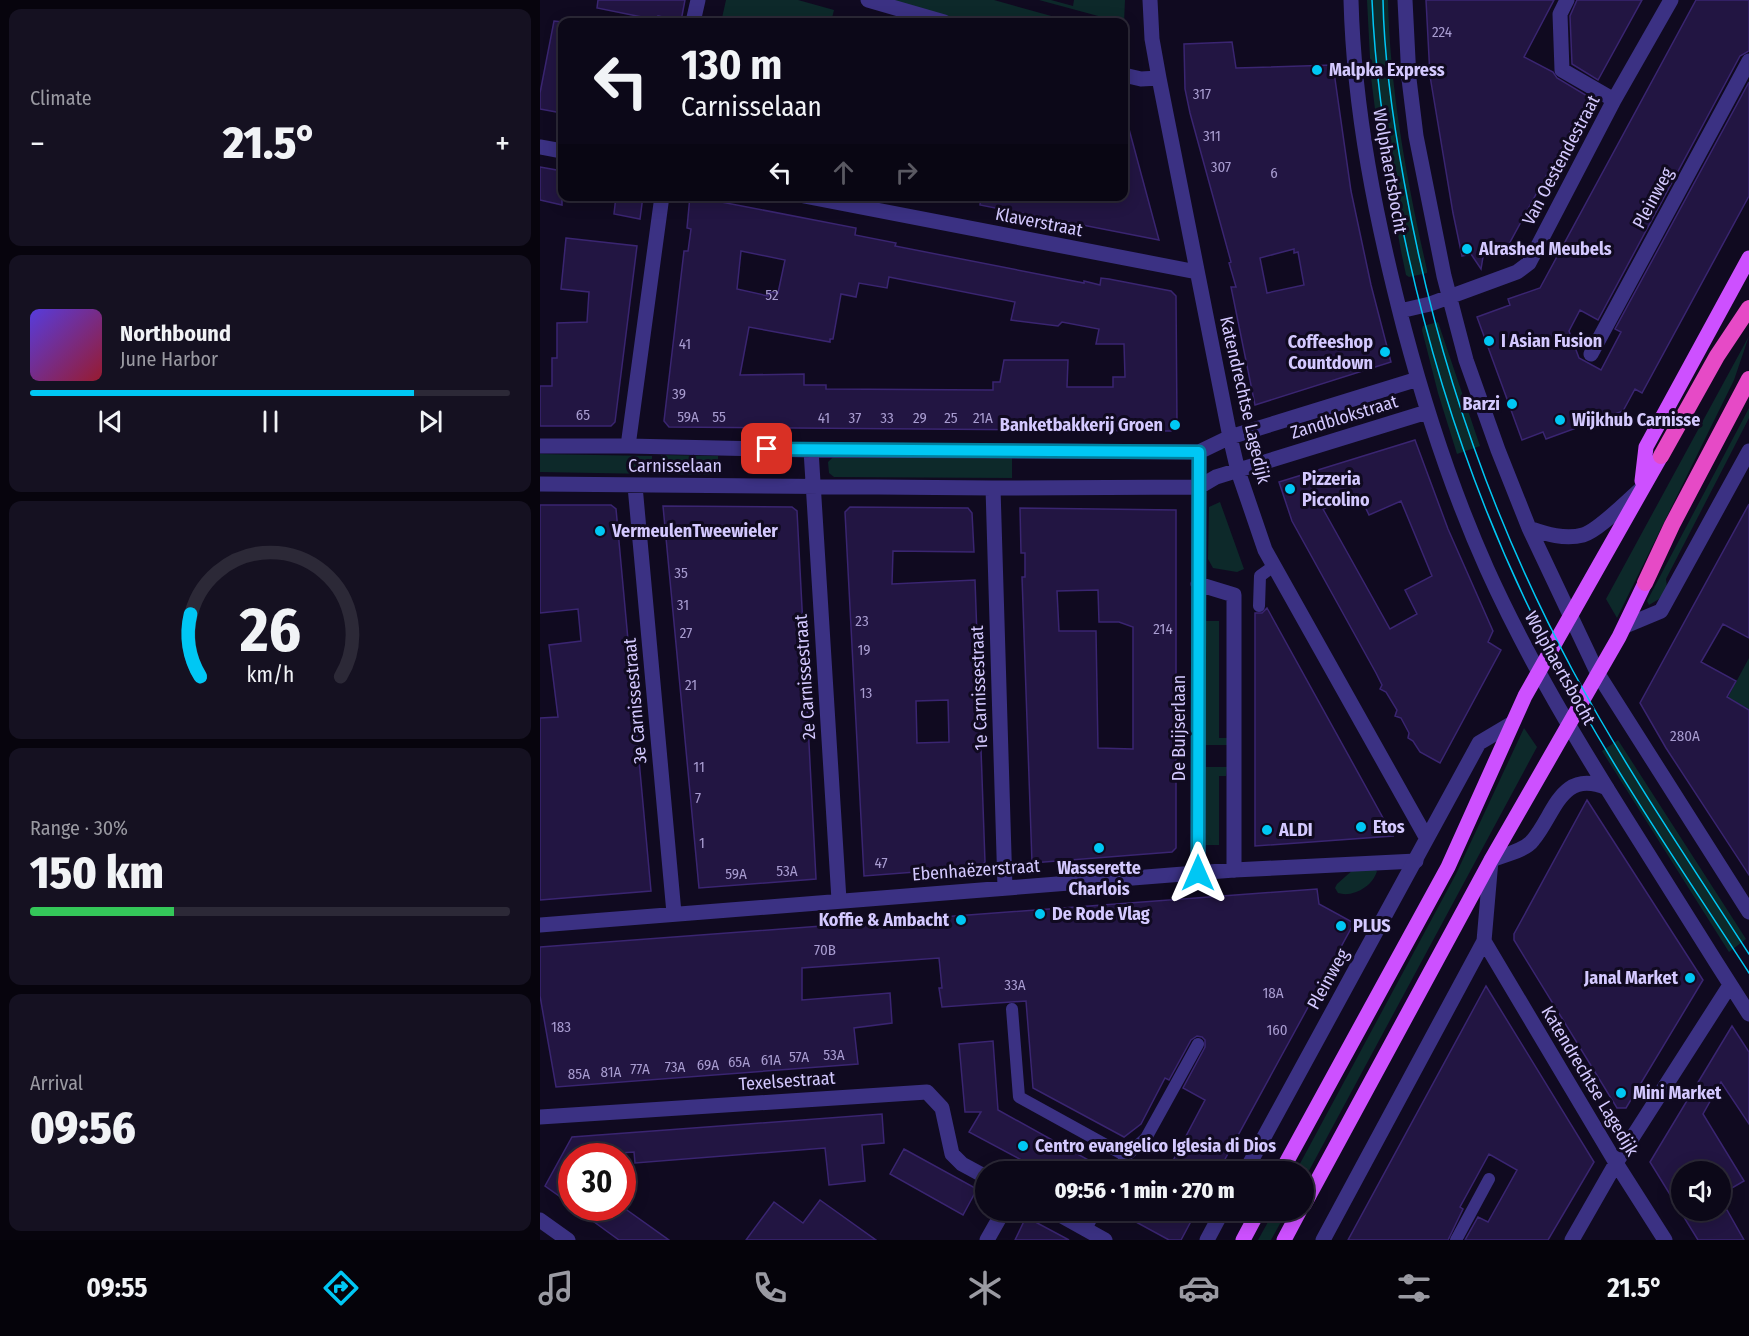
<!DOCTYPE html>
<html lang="en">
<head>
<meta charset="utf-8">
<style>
	:root { --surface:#0c0818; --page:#151121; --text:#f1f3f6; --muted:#9a9aa2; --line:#2c2937; --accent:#00c7f4 }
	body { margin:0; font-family:"Fira Sans Condensed",sans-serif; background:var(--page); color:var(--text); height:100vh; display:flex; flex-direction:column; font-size:22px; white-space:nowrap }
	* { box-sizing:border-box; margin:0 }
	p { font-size:20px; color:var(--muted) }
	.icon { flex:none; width:33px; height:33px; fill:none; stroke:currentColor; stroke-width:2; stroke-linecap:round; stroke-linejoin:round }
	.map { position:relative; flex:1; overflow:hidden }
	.sheet { display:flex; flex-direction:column; gap:9px; padding:9px; background:#07040d; width:540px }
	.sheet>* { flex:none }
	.guide { position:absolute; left:18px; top:18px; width:570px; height:183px; border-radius:12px; box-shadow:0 3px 15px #0003,0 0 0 2px var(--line); background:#0c0818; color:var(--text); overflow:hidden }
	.fabs { position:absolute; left:1131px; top:1161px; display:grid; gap:12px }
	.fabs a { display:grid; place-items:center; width:60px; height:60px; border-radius:50%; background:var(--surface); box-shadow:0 3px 15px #0003,0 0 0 2px var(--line); font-size:30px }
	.speed { position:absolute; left:18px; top:1143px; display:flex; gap:12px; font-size:30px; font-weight:700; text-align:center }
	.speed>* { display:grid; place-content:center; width:78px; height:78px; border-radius:50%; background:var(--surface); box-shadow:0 3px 15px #0003,0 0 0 2px var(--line); line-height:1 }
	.speed .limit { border:9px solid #d22; background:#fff; color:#111 }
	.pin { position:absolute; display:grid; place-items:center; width:51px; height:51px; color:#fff; margin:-26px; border-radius:12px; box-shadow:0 3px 9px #0006 }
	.me { position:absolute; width:66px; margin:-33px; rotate:0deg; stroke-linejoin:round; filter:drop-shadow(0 0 4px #0008) }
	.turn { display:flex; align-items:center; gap:21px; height:126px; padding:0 24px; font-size:27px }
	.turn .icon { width:78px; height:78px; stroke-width:2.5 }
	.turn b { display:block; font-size:42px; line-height:51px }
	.lanes { display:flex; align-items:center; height:57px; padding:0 24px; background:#0003; justify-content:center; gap:30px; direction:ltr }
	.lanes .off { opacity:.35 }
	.big { font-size:45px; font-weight:800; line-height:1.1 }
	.sheet .widget { flex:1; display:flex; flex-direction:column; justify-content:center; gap:9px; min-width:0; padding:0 21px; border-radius:12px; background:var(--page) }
	.sheet .dial { align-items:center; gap:0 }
	.dial svg { height:156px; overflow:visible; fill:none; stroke:var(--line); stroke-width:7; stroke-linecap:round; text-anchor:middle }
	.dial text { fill:var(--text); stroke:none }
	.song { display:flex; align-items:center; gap:18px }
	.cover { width:72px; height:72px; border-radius:9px; background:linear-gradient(135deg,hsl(250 70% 55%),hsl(350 70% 35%)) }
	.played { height:6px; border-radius:3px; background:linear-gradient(90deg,var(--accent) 80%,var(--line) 80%) }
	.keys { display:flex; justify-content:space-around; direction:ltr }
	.heat { display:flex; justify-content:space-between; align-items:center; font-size:33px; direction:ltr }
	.charge { height:9px; border-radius:4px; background:linear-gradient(90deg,#34c759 30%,var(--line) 0) }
	.trip { position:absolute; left:435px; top:1161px; width:339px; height:60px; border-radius:30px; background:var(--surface); box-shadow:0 3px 15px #0003,0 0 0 2px var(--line); font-weight:800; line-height:60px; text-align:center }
	.dock { display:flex; height:96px; justify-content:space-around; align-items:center; background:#05030a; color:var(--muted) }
	.dock .icon { width:42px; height:42px }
	.dock .selected { color:var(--accent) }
	.dock b { font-size:27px; color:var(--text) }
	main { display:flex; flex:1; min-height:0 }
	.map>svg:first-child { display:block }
</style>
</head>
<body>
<main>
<section class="sheet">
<div class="widget"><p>Climate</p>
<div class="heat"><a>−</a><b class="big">21.5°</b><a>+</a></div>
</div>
<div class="widget">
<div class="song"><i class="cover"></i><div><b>Northbound</b><p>June Harbor</p></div></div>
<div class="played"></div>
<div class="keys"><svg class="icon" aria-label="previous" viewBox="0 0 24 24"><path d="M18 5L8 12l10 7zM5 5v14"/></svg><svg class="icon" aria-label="pause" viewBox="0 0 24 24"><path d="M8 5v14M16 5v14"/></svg><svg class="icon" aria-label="next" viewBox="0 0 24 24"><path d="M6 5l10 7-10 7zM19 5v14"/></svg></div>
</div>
<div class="widget dial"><svg viewBox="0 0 100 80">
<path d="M14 69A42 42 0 1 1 86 69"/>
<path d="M14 69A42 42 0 0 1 9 37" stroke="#00c7f4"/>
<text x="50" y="56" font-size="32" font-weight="700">26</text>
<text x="50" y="72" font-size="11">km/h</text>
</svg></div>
<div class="widget"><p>Range · 30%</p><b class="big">150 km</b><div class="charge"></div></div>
<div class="widget"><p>Arrival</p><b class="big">09:56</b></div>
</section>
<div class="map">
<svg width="1209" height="1240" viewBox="0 0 1209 1240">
	<rect width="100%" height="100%" fill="#100a20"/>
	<path fill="#0d292a" d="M186,0h72l36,10 -3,12h-88l-21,-4z
		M342,0h112l79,22h-111z
		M499,0h12l22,6 1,-6h51l-1,23z
		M827,0h21c2,91 19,181 39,270v3l-18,4 -3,-2 -5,-24 -26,-142 -4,-32z
		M898,322l42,124 -23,8 -19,-61 -16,-63 1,-4z
		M1209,336l-15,44 -117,238 -11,-19z
		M1209,408v10l-83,161 1,9 -8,11 -10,6 -2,-4z
		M0,454l112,2v18l-112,-2z
		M121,455l57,1v19l-57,-1z
		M293,457h179v21l-178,-1 -5,-4 -1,-11z
		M680,502l24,67 -7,3 -24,-4 -5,-9 1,-52z
		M664,621h15v117h8v7h-23z
		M1209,658v52l-21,-13z
		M984,728l13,19 -233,433v-8l-8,-1 160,-297z
		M1078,740l128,199 -17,13 -127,-201z
		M664,767h23l-1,9h-7v69h-15z
		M814,869h20l3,2c-4,15 -24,27 -39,22l-3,-5 2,-4z
		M734,1211h13l-16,29h-13z"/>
	<path fill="#221542" stroke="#3a2571" stroke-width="1.5" fill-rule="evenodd" d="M58,0h87l-4,21 -23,-5 -1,4 -60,-12z
		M886,0h128l-30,57 29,15 4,6 32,19 -80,147 -25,7 -3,18 -10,-15 -9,2 -9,-43 -23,-137z
		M1037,0h65l-44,80 -26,-16 -2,-48z
		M1156,0h53v51l-9,5 -142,264 -18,-10 -11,21 10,27 22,12 20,-38 -6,-3 134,-247v114l-107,197 -7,-4 -12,22 -77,28 -3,-7 -21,8 -45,-123 33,-12 -2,-6 32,-11z
		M14,21l8,1v91l-22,-4v-16z
		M692,42l4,26 97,-3 18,126 20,94 20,77 -136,43 -24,-118h5l-7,-24 2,-1 -41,-149 -5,-24 -1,-45zM754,249v4l4,-1 6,33 -37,8 -7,-35z
		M584,129h5l30,111 -179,-35 1,-9h143z
		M0,167l22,4v34l-22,-5z
		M76,196h27l-3,23 -26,-5z
		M150,196l166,32 -1,7 41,8 -1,3 189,37v-2l16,4 1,-7 8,1 62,12 5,5 1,129 -6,6 -502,-4 -5,-6 20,-170h4l3,-22 -4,-1zM201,251l44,9 -7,33 -9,-1 -1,4 -31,-7zM349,277l126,25 -4,18 47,6 4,-4 37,7 -3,15h28l1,33h-12v10h-46l1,-27h-64l-4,22h-7v8l-167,-1v-4h-22v-11l-64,1 9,-48 81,15v-3h3l8,-45 15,3 3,-14 28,5z
		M26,238l71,8 -22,176 -4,4h-71v-40h12v-28h5v-35l30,-1 2,-30 -28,-3z
		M875,440l33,89 45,102 -5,11 13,8 -61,113 -20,-11 -7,-11 -5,-3 1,-5 -8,-15 -6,-2 2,-6 -11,-18 -6,-3 2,-4 -6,-12 -84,-152 -13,-39zM820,496l9,19 32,-14 31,75 -27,14 12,24 -27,15 -67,-120z
		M1209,504v134l-26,-14 -22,38 35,19 -9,16 22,13v165l-83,-127 -26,-45z
		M0,505h71l5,4 35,382 -111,9v-182l18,-1 -9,-72 32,-4 -3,-32 -38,4z
		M123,506l129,1 5,4 19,368 -117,9z
		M310,507l118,1 4,5 2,39 -81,-1 -1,33 83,-4 10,282 -4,5 -117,9 -19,-364zM408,700l1,42 -32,1 -1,-42z
		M480,508l156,2v338l-4,4 -140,11 -10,-286h3v-24h-4zM558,590l1,32h20l14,5v122l-35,-1 -2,-117h-37l-2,-40z
		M727,608l126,228 -138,10v-233h7z
		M1047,800l116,180 -77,128h-9l-103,-168v-6z
		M777,889l2,15 35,19 -136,249h-51l38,-72 -22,-12 22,-41v-7l-3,-3 -5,-1 -6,4 -22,40 -4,-2 -24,46 -17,13 -91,-49 -7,-87 -84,6 -3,-19h3l-3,-30 -137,10v32l88,-7 2,30 -38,5 4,36 -302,23 -16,-91v-49z
		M946,986l108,176 -46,78h-83l13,-23 10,5 29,-52 -28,-16 -29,53 3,2 -15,31h-100z
		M1192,1026l17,26v72l-28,-42 -18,32 41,67 -24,14v-23h-38v38h45l17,30h-46l-48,-78z
		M453,1041l5,69 112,62h-66l-75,-40 12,-20h-16l-6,-68z
		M342,1114l2,29 -22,2 3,36 -36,4 -4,-37 -190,15 -1,-11 -62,4v49l-27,-19 27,-49z
		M364,1149l73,40 -14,26 -73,-41z
		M280,1200l56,40h-130l28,-38 29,21z
		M35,1208h49l45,32h-50z
		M574,1210h83l-16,30h-12z
		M486,1217l43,23h-54z"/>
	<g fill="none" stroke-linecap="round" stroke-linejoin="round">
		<path stroke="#3b3183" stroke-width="12" d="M719,606l1,-30 14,-10
			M472,1009l7,88 107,59
			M578,1172l8,-16 20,-18 52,-94
			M546,1229l10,-19
			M916,1240l33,-61"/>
		<path stroke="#3b3183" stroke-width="15" d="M694,870l182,-9"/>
		<path stroke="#3b3183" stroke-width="15" d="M328,0l76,22
			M610,0l2,39 7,39 71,359 8,34 27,79 161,287
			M811,0c3,112 25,220 53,328 22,83 48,163 83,241 41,91 93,177 146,261 39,62 77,123 116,184
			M865,0l4,79 7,57 28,140 22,84 32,90 31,78 69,146 151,238
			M1027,0l-7,14 2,56 52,30
			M153,22l5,-22
			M584,75l17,4 18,-1
			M0,147l22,4
			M264,196l393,76
			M860,311l30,-7 87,-32 12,-9 85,-163 57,-100
			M1051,354l158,-293
			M0,446h88l183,4 388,2 31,-15 188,-58
			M88,446l34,-250
			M271,450l28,450
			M0,484l453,4 206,-1 17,-10 211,-65
			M95,486l39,427
			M453,488l12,400
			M989,528c17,6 36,12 54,7 15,-4 45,-35 58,-46
			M1085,626l36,-15 88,-160
			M658,873l1,-421
			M0,925l694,-55v-275l-36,-11
			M944,941l132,222 49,77
			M0,1117l387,-25 15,16 10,46 10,10 24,13
			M705,1172l234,-429 32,-19
			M511,1210l54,30
			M0,1220l28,20
			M447,1240l17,-30
			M667,1240l16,-30
			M783,1240l161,-299 7,-81c12,-5 34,-9 42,-20 22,-26 28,-72 74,-52
			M1032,1240l44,-77 114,-178"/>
		<path stroke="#cd50ff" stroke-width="15" d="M1102,481l4,-34 103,-189
			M741,1172l167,-305 77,-171 136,-240
			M764,1205l187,-345 128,-223 26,-54
			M703,1240l16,-30
			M744,1240l16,-30"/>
		<path stroke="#e64ac6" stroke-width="16" d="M1121,456l56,-100 32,-48
			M1105,583l27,-58 77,-146"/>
		<path stroke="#00c7f4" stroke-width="1.5" d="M832,0c3,70 12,137 26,206 30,154 80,306 153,446 58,112 130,216 198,321
			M843,0c1,61 10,121 21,181 30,171 87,337 169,490 53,98 116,190 176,283"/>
	</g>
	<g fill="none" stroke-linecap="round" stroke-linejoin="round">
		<defs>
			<path id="route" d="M227,449l432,3 -1,421"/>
		</defs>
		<use href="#route" stroke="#00819f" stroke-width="15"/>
		<use href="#route" stroke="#00c7f4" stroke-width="10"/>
	</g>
	<g fill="#00c7f4" stroke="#100a20" stroke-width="2">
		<circle cx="777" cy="70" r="6"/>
		<circle cx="927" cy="249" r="6"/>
		<circle cx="949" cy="341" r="6"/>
		<circle cx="845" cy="352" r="6"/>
		<circle cx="972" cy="404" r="6"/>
		<circle cx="1020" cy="420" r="6"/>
		<circle cx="635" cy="425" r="6"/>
		<circle cx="750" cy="489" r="6"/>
		<circle cx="60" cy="531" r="6"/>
		<circle cx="821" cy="827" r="6"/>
		<circle cx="727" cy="830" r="6"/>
		<circle cx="559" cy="848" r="6"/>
		<circle cx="500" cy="914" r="6"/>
		<circle cx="421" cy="920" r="6"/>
		<circle cx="801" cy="926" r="6"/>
		<circle cx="1150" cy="978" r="6"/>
		<circle cx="1081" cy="1093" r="6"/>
		<circle cx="483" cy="1146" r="6"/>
	</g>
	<g text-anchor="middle" stroke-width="6" stroke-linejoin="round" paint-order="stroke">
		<g font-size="15" fill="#a89cd0">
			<text x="902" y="37">224</text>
			<text x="662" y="99">317</text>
			<text x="672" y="141">311</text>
			<text x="681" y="172">307</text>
			<text x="734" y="178">6</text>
			<text x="232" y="300">52</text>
			<text x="145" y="349">41</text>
			<text x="139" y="399">39</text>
			<text x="43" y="420">65</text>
			<text x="148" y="422">59A</text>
			<text x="179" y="422">55</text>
			<text x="284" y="423">41</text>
			<text x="315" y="423">37</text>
			<text x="347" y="423">33</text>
			<text x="380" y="423">29</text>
			<text x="411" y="423">25</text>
			<text x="443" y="423">21A</text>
			<text x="141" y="578">35</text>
			<text x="143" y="610">31</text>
			<text x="322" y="626">23</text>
			<text x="623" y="634">214</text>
			<text x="146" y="638">27</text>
			<text x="324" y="655">19</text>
			<text x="151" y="690">21</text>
			<text x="326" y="698">13</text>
			<text x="1145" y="741">280A</text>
			<text x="159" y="772">11</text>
			<text x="158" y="803">7</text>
			<text x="162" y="848">1</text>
			<text x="341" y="868">47</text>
			<text x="247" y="876">53A</text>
			<text x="196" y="879">59A</text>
			<text x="285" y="955">70B</text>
			<text x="475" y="990">33A</text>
			<text x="733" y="998">18A</text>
			<text x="21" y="1032">183</text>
			<text x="737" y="1035">160</text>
			<text x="294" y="1060">53A</text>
			<text x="259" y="1062">57A</text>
			<text x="231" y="1065">61A</text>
			<text x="199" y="1067">65A</text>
			<text x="168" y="1070">69A</text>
			<text x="135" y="1072">73A</text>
			<text x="100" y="1074">77A</text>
			<text x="71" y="1077">81A</text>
			<text x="39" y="1079">85A</text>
		</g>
		<g font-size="18" font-weight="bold" fill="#d4c9ff" stroke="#100a20" text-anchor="start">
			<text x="789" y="76">Malpka Express</text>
			<text x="939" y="255">Alrashed Meubels</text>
			<text x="961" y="347">I Asian Fusion</text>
			<text x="833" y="348" text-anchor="end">Coffeeshop<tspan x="833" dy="21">Countdown</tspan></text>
			<text x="960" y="410" text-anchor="end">Barzi</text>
			<text x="1032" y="426">Wijkhub Carnisse</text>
			<text x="623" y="431" text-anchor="end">Banketbakkerij Groen</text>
			<text x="762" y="485">Pizzeria<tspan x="762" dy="21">Piccolino</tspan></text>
			<text x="72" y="537">VermeulenTweewieler</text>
			<text x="833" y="833">Etos</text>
			<text x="739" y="836">ALDI</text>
			<text x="559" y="874" text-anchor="middle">Wasserette<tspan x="559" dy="21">Charlois</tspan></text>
			<text x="512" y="920">De Rode Vlag</text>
			<text x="409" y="926" text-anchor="end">Koffie &amp; Ambacht</text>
			<text x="813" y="932">PLUS</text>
			<text x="1138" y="984" text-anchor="end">Janal Market</text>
			<text x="1093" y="1099">Mini Market</text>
			<text x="495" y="1152">Centro evangelico Iglesia di Dios</text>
		</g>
		<g font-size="18" fill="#d4c9ff" stroke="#100a20">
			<text transform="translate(1021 160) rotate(-62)" y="6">Van Oestendestraat</text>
			<text transform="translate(850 171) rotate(80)" y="6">Wolphaertsbocht</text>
			<text transform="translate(1113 198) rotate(-62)" y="6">Pleinweg</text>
			<text transform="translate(499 222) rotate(11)" y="6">Klaverstraat</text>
			<text transform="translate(705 400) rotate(77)" y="6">Katendrechtse Lagedijk</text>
			<text transform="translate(804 417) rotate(-17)" y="6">Zandblokstraat</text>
			<text x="135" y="472">Carnisselaan</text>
			<text transform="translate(1020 668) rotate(61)" y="6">Wolphaertsbocht</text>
			<text transform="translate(265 677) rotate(-94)" y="6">2e Carnissestraat</text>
			<text transform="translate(439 688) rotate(-92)" y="6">1e Carnissestraat</text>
			<text transform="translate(95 701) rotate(-95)" y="6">3e Carnissestraat</text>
			<text transform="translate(639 728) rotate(-90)" y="6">De Buijserlaan</text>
			<text transform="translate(436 870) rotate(-4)" y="6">Ebenhaëzerstraat</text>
			<text transform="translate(788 979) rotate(-61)" y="6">Pleinweg</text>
			<text transform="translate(247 1081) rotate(-4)" y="6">Texelsestraat</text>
			<text transform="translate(1050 1081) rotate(59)" y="6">Katendrechtse Lagedijk</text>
		</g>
	</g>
</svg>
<div class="fabs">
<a><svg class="icon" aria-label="sound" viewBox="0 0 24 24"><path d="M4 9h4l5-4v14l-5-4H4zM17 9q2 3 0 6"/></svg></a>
</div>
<div class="speed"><div class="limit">30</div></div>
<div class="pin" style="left:227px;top:449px;background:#d93025"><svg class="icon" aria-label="arrive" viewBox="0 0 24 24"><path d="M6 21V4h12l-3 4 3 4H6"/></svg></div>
<svg class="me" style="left:658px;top:873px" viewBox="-20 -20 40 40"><path d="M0-17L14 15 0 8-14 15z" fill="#00c7f4" stroke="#fff" stroke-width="4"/></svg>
<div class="trip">09:56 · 1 min · 270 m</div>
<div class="guide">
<div class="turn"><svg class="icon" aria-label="left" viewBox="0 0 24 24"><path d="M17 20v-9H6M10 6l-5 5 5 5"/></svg><div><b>130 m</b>Carnisselaan</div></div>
<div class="lanes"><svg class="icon" aria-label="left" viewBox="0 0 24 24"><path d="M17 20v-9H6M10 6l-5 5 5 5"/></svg><svg class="icon off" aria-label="ahead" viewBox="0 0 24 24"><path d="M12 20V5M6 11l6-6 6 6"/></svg><svg class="icon off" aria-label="right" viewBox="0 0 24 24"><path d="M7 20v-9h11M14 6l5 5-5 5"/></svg></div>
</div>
</div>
</main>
<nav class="dock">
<b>09:55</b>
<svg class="icon selected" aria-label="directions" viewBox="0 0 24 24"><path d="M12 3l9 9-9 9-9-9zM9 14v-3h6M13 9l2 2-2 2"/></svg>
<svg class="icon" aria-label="music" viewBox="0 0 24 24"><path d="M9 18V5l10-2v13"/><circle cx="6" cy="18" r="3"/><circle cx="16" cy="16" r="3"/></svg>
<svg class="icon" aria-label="phone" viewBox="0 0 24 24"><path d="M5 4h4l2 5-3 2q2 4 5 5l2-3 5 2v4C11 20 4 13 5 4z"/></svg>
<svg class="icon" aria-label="climate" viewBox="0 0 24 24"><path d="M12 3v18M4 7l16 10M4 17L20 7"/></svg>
<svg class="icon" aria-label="car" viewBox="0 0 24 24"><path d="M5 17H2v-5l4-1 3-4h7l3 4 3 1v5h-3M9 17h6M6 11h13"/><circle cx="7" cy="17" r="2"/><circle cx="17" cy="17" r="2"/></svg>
<svg class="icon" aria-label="filters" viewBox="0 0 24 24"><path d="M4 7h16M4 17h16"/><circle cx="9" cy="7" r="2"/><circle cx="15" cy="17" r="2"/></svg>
<b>21.5°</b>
</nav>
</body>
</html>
